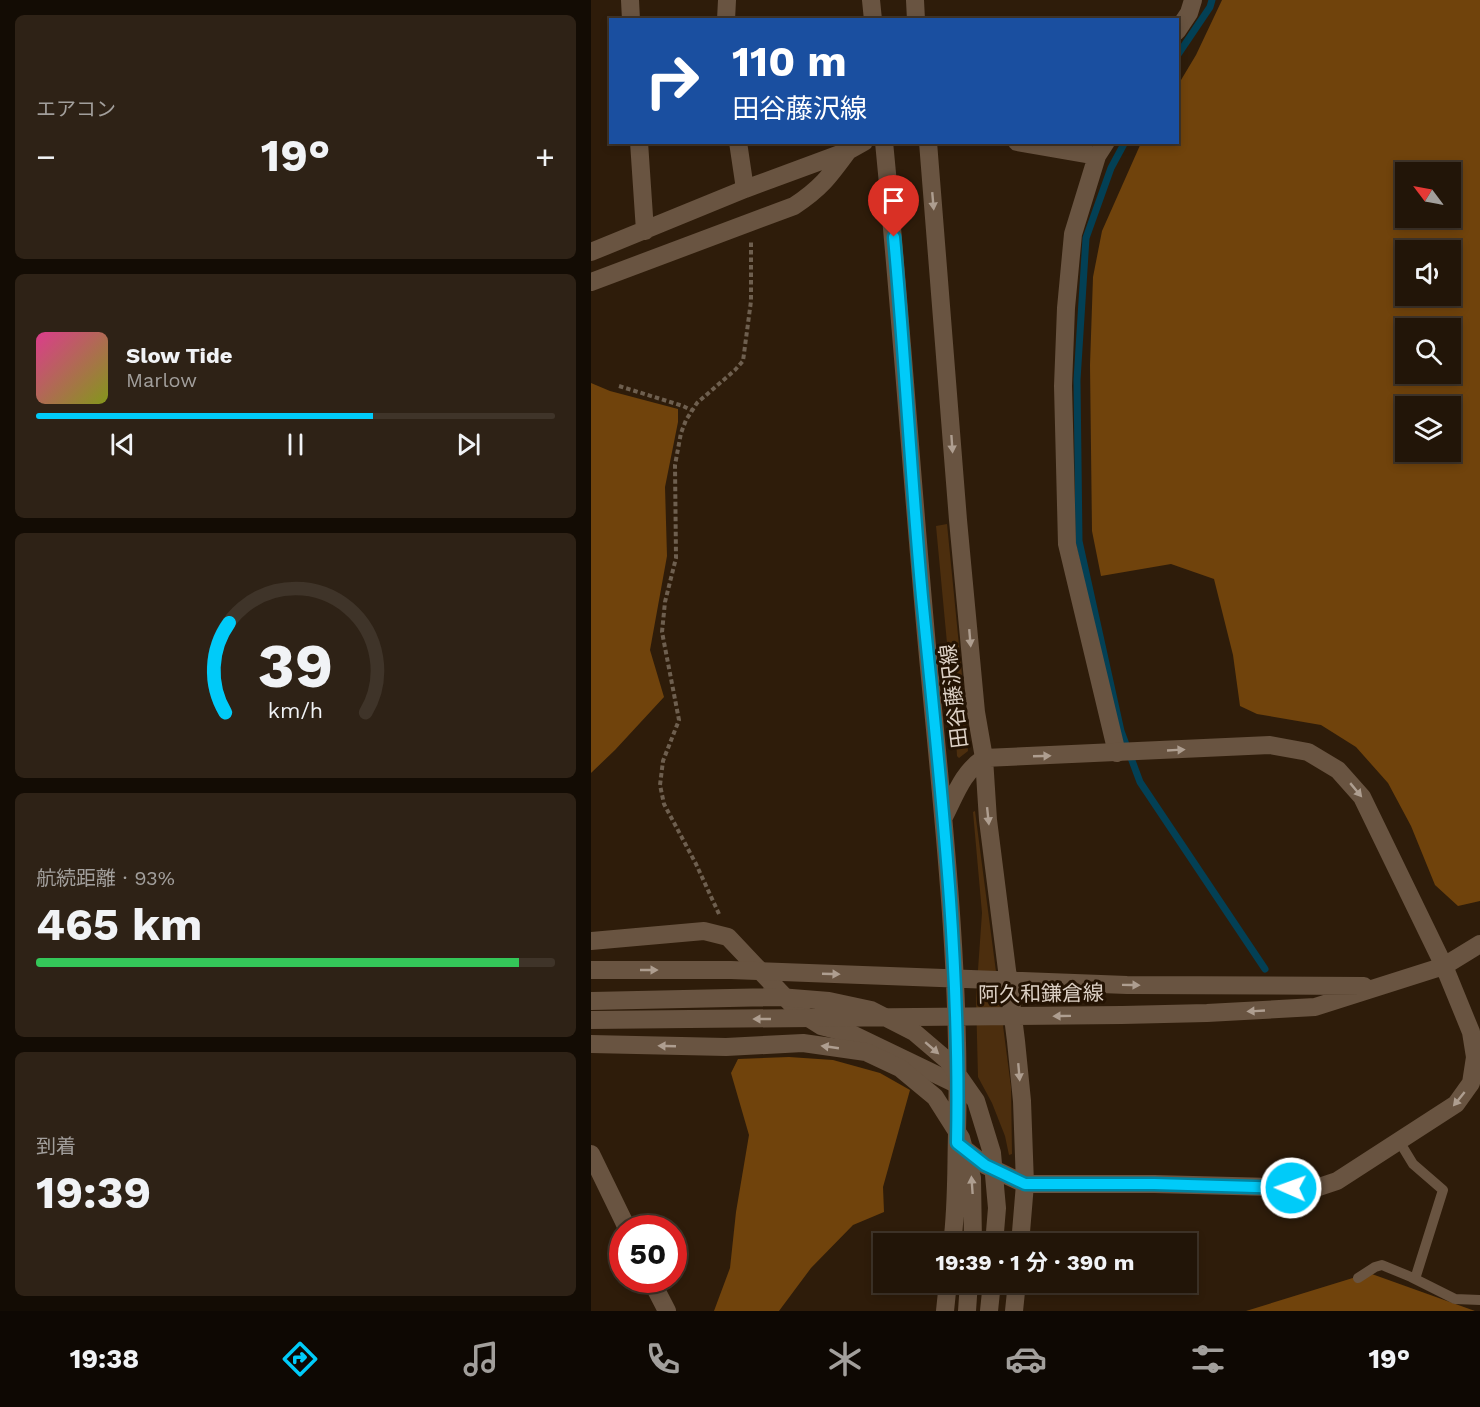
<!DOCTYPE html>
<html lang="ja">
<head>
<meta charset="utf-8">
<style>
	:root { --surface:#221508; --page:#2e2216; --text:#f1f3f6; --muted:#a29f9c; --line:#3f3429; --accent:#00cbf9 }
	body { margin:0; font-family:"Work Sans","Noto Sans JP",sans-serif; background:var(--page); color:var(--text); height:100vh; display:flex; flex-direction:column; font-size:22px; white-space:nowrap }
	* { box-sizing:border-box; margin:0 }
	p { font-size:20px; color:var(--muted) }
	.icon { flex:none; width:33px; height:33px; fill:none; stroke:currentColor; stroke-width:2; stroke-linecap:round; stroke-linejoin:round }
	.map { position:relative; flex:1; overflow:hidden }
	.side { display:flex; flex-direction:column; gap:15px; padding:15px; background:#130c04; width:591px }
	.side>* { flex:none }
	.guide { position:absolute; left:18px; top:18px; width:570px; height:126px; border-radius:0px; box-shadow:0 3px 9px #0003,0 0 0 2px var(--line); background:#1a4fa0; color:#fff; overflow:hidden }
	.needle { width:39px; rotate:302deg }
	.controls { position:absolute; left:804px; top:162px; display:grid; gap:12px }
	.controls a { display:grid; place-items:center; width:66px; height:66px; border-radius:0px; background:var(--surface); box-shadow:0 3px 9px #0003,0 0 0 2px var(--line); font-size:30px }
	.speed { position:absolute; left:18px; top:1215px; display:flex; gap:12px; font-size:30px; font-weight:700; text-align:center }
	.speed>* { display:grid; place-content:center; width:78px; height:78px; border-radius:50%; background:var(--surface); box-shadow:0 3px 9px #0003,0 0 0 2px var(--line); line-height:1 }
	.speed .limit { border:9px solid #d22; background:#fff; color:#111 }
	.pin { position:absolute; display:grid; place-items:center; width:51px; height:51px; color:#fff; margin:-62px -26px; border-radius:50% 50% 50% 0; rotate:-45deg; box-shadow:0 0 6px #0007 }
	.pin .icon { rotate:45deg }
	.me { position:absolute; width:66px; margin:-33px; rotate:272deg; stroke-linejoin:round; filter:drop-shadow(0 0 4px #0008) }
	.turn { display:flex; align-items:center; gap:21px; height:126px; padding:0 24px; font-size:27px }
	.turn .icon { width:78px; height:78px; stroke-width:2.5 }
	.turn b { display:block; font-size:42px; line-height:51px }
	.big { font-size:45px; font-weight:700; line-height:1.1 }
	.side .card { flex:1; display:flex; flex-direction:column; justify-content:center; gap:9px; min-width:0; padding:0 21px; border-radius:9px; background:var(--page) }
	.side .dial { align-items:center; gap:0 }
	.dial svg { height:156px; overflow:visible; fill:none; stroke:var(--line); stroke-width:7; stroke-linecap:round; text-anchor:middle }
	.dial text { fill:var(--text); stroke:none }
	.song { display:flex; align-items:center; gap:18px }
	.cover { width:72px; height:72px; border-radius:9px; background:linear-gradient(135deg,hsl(330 70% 55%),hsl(70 70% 35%)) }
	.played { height:6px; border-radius:3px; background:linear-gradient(90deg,var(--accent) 65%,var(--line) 65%) }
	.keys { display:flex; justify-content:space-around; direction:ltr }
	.heat { display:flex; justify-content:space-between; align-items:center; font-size:33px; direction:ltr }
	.charge { height:9px; border-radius:4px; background:linear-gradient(90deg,#34c759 93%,var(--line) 0) }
	.trip { position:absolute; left:282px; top:1233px; width:324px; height:60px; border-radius:0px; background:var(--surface); box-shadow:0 3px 9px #0003,0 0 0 2px var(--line); font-weight:700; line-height:60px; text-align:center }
	.dock { display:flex; height:96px; justify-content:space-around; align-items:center; background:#0e0803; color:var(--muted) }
	.dock .icon { width:42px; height:42px }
	.dock .selected { color:var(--accent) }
	.dock b { font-size:27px; color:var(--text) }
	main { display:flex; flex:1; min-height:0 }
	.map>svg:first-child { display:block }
</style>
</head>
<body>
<main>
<section class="side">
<div class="card"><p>エアコン</p>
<div class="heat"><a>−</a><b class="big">19°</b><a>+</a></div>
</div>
<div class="card">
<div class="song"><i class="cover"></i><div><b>Slow Tide</b><p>Marlow</p></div></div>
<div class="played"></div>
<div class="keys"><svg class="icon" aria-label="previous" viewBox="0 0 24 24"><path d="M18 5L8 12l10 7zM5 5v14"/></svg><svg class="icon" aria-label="pause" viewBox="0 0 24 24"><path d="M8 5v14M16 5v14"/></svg><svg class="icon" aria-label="next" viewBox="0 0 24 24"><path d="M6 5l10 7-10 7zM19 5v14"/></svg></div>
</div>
<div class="card dial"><svg viewBox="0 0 100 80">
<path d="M14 69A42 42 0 1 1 86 69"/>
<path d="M14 69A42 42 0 0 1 16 23" stroke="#00cbf9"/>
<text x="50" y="56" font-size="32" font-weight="700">39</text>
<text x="50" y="72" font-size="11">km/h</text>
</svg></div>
<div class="card"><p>航続距離 · 93%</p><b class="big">465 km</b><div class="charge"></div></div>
<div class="card"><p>到着</p><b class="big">19:39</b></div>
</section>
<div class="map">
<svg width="889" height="1311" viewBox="0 0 889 1311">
	<rect width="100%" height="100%" fill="#2e1c0a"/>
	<path fill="#4c2e0e" d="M356,524l18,182 -12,1 -17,-181z
		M375,720l2,31 -9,7 -2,-2 -2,-34z
		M384,811l36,276 1,67 -3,1 -4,-19 -13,-33 -14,-26 -2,-79 6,-85 -9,-101z"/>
	<path fill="#70430c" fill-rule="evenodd" d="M631,0h258v901l-22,5 -23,-21 -24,-59 -23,-43 -32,-36 -35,-22 -64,-11 -17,-8 -7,-51 -19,-76 -43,-15 -70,12 -9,-45 -2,-166 3,-88 9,-46 39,-88 36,-1 1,-57 18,-30zM814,172h46v46h-46zM814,250h46v46h-46zM814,328h46v46h-46zM814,406h46v46h-46z
		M0,383l19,8 68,18v13l-13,65 2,69 -17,94 14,47 -49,53 -24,23z
		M198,1057l44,3 47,13 30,17 -27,97 1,25 -31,13 -42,43 -32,43h-65l16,-43 6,-56 13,-77 -18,-62 7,-14z
		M778,1273l106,38h-229z"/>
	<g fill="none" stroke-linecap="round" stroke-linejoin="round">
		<path stroke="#034055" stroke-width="7" d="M586,56l33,-49 2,-7
			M534,142l-14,26 -25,70 -9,142 2,161 42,190 19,51 125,187"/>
		<path stroke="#6e5f4f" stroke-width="4" stroke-dasharray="4.5 3" stroke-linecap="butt" d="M28,386l64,20 8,4
			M128,914l-23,-50 -32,-60 -4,-19 3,-24 16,-41 -17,-88 3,-30 11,-44 -1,-93 6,-32 5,-13 11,-17 38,-33 8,-9 8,-60v-60"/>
		<path stroke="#695441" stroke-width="10" d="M808,1141l14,23 30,26 -28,89
			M767,1278l17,-11 7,-2 29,12 44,22 25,1"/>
		<path stroke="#695441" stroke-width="18" d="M39,0l1,20
			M135,20l1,-20
			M586,31l12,-18 4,-13
			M48,142l6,89
			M147,142l7,47
			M426,142l80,14
			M515,142l-9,14 -24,78 -7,74 -3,78 4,158 50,209
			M0,252l154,-63 103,-38 16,-9
			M0,282l203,-76c27,-18 35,-29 54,-55
			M0,941l113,-10 24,6 71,75 22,14 31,8 106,51
			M0,1154l36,74
			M60,1280l16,31"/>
		<path stroke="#695441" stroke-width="18" d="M280,0l2,20
			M324,0l1,20
			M293,142c17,172 28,343 44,515 15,158 33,316 29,476 -1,37 0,74 -5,111
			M337,142l30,378 18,192 8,46 4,62 28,221 6,60 3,83 -5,60
			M353,817c12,-23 18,-44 40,-59l286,-13 38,7 30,18 24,27 82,169 27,66 4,25 -4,26 -15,21 -119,77 -21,7 -162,-4h-129l-40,-19 -28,-22
			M0,970h140l396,15 237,1
			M0,1001l188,-4 50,4 42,9 43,22 34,29 28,40 16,52 5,55 -3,36
			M0,1020l531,-5 85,-2 108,-6 129,-41 36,-22
			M0,1044l135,3 77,-4 63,9 34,16 35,29 26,41 11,40 1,66
			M354,1311l3,-29
			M376,1311l2,-29
			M398,1311l3,-29
			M423,1311l3,-29"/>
	</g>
	<defs><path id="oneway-solid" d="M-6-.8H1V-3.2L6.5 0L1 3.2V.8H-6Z" transform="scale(1.5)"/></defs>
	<g fill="#ae9e90">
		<use href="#oneway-solid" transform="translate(342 201) rotate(85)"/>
		<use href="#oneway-solid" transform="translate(361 444) rotate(86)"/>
		<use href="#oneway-solid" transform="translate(379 638) rotate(85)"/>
		<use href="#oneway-solid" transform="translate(585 750) rotate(-3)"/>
		<use href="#oneway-solid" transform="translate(451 756) rotate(-2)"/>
		<use href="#oneway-solid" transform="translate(765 790) rotate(50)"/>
		<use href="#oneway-solid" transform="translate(397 816) rotate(84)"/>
		<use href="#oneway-solid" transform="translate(58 970)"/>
		<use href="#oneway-solid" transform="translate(240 974) rotate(2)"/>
		<use href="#oneway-solid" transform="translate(540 985) rotate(1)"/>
		<use href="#oneway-solid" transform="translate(665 1011) rotate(177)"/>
		<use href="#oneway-solid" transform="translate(471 1016) rotate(179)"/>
		<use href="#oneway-solid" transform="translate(171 1019) rotate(180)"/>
		<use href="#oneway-solid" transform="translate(76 1046) rotate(-178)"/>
		<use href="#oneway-solid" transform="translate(239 1047) rotate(-172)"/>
		<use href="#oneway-solid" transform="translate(341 1048) rotate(41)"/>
		<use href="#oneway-solid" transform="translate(428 1072) rotate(85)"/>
		<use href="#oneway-solid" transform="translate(868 1099) rotate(129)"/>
		<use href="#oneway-solid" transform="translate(381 1185) rotate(-94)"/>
	</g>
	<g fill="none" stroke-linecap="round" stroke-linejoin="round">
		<defs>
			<path id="route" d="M303,237c11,120 17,240 28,360 18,182 39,363 35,546l28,22 40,19h129l137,4"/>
		</defs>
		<use href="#route" stroke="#0084a2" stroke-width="15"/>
		<use href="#route" stroke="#00cbf9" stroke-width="10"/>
	</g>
	<g text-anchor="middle" stroke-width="6" stroke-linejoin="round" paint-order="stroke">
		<g font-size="21" fill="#dcd0c5" stroke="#241303">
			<text transform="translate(363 696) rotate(-97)" y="7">田谷藤沢線</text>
			<text transform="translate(450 994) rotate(-1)" y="7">阿久和鎌倉線</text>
		</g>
	</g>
</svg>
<div class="controls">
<a><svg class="needle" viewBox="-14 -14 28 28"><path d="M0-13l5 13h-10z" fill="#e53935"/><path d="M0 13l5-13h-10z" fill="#a29f9c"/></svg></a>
<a><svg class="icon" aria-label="sound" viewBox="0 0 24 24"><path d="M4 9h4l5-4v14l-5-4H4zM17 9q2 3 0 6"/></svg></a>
<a><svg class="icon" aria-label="search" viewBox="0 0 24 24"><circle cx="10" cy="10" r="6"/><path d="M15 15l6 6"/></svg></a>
<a><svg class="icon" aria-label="layers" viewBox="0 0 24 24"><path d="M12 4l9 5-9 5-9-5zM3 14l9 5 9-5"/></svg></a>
</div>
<div class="speed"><div class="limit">50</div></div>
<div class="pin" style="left:303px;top:237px;background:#d93025"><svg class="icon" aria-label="arrive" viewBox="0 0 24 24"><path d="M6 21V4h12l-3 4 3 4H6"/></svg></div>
<svg class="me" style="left:700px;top:1188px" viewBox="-20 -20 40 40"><circle r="17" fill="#00cbf9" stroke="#fff" stroke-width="3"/><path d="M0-11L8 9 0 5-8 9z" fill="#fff"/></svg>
<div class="trip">19:39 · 1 分 · 390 m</div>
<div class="guide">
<div class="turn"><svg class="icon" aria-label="right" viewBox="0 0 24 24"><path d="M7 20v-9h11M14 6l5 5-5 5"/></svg><div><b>110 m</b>田谷藤沢線</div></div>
</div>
</div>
</main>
<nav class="dock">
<b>19:38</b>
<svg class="icon selected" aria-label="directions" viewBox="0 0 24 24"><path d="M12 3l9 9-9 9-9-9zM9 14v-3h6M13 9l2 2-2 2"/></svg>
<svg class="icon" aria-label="music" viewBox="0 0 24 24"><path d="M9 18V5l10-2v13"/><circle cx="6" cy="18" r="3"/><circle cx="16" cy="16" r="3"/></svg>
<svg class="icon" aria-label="phone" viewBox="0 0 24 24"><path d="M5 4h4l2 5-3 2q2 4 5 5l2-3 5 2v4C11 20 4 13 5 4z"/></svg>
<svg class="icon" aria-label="climate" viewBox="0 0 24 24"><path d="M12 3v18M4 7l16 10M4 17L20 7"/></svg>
<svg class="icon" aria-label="car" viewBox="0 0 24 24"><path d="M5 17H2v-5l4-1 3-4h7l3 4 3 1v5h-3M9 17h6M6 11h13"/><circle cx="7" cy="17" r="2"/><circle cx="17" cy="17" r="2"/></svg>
<svg class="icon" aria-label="filters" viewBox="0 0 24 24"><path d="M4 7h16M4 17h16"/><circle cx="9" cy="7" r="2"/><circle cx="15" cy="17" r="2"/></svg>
<b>19°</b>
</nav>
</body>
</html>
